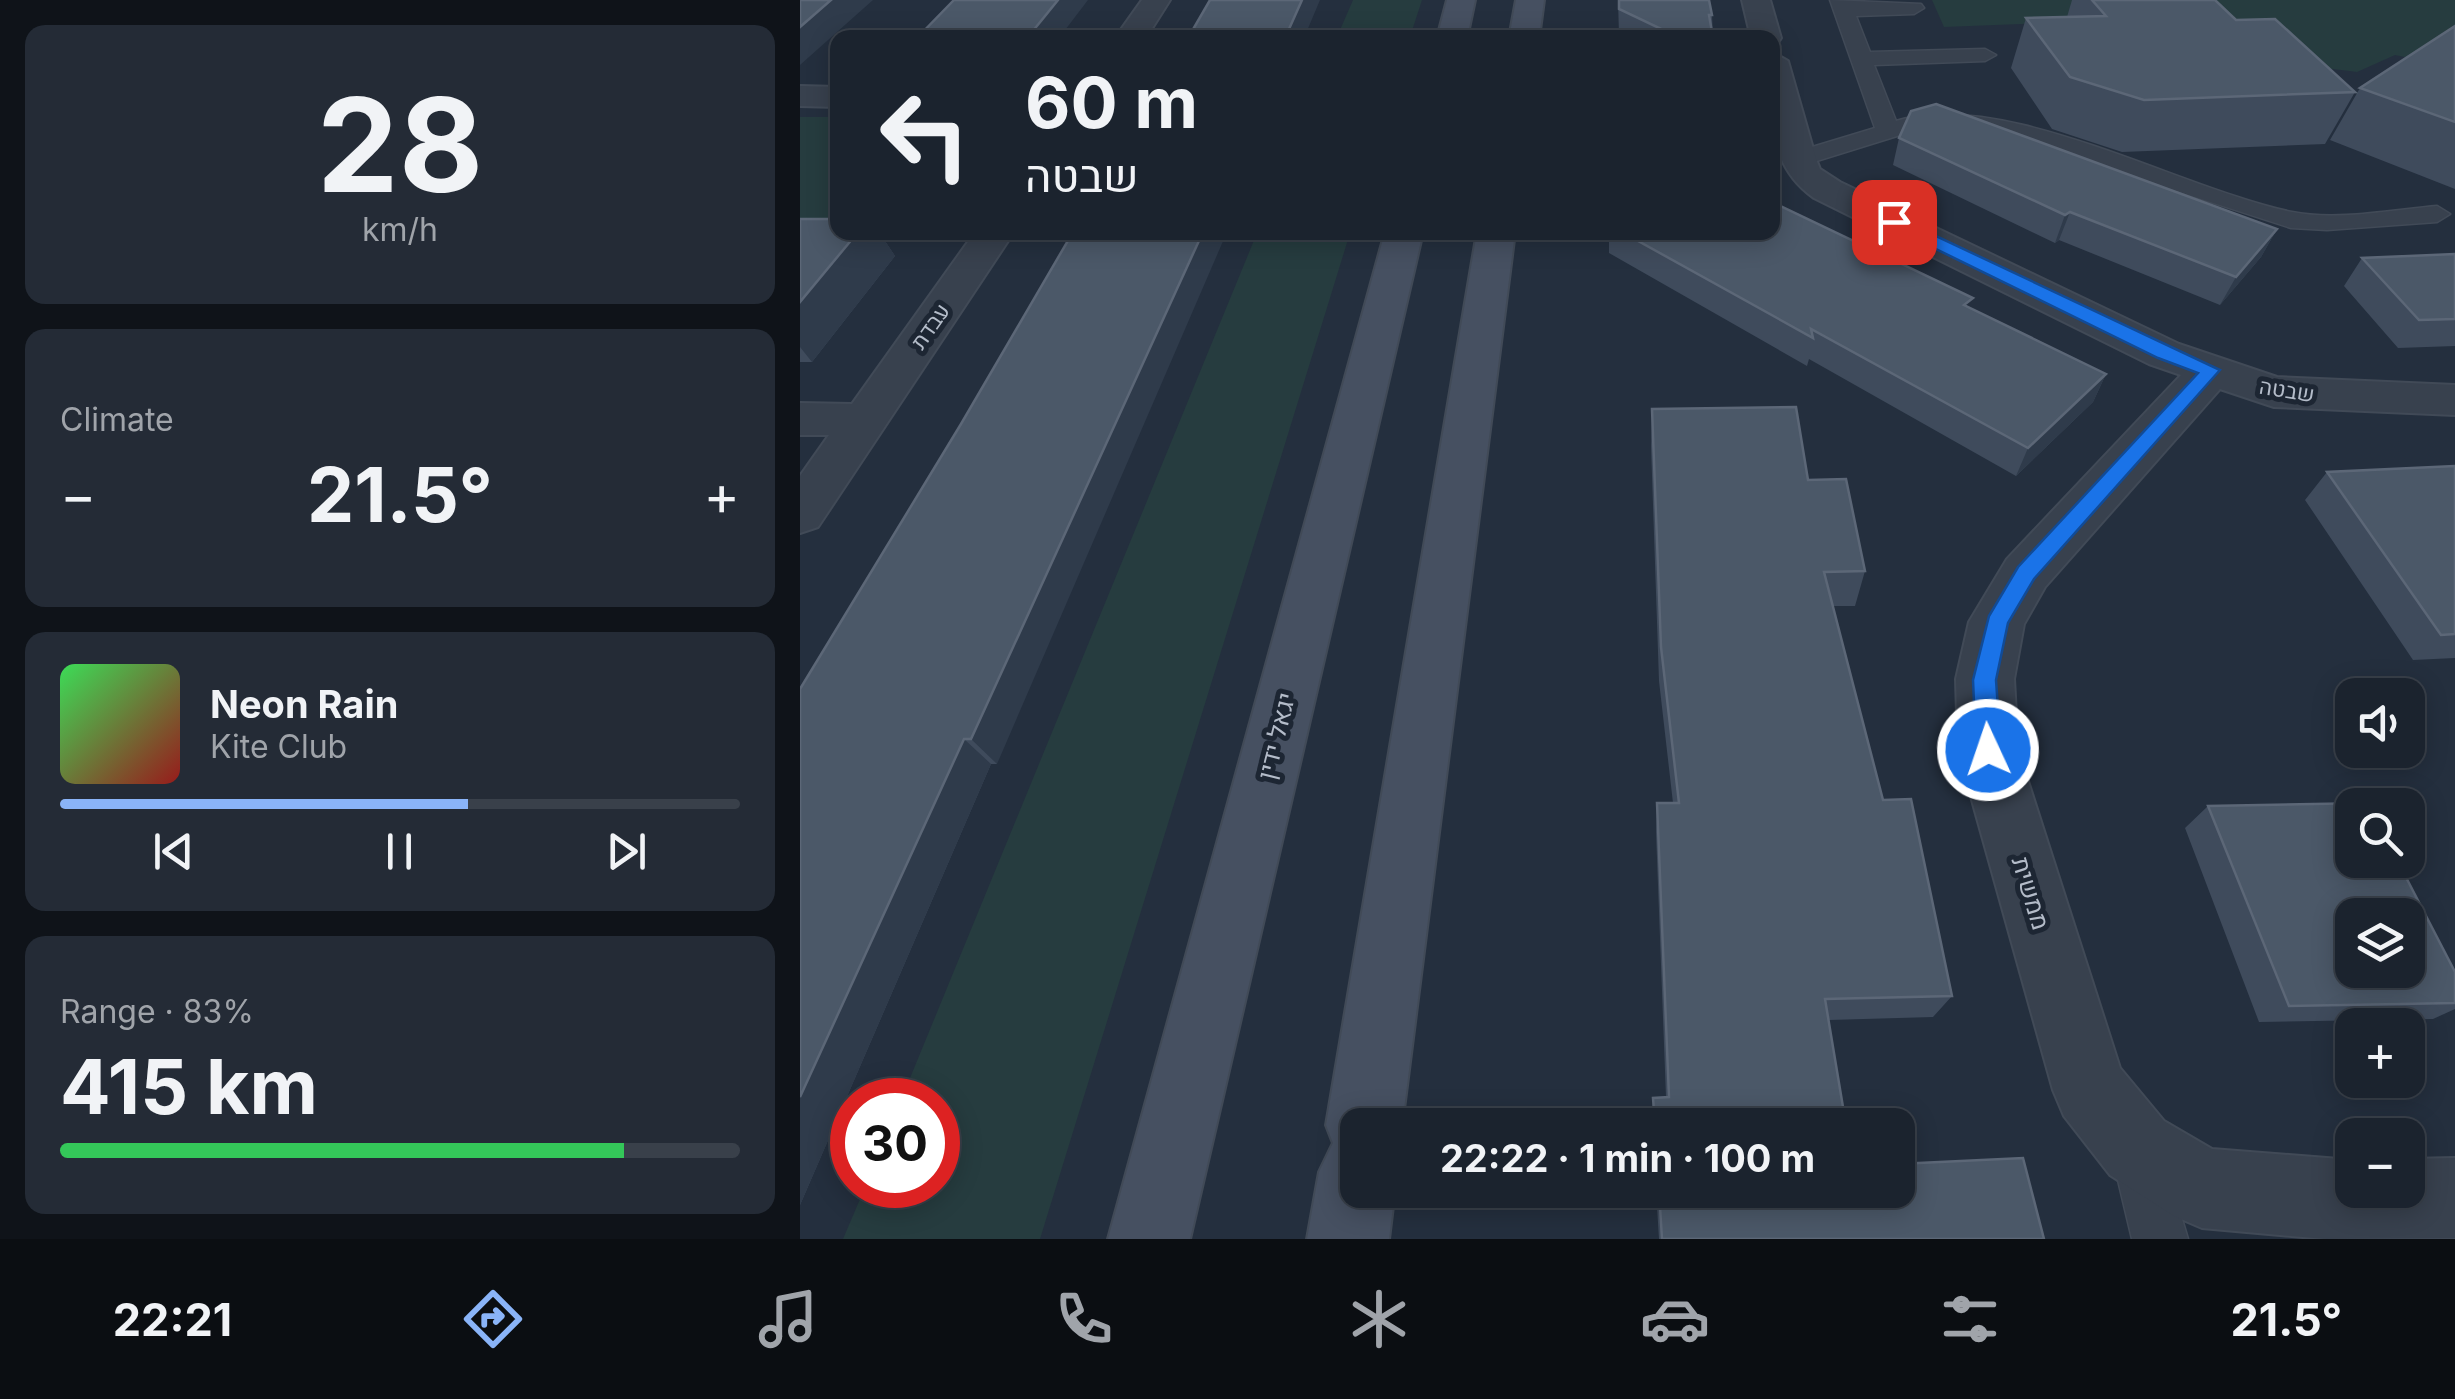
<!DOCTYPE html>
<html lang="en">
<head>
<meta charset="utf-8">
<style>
	:root { --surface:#1b232e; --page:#242b36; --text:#f1f3f6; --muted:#a0a4aa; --line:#39404a; --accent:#8ab4f8 }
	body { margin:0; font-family:Inter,Heebo,sans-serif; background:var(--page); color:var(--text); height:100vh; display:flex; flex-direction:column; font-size:38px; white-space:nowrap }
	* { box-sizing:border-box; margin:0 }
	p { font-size:32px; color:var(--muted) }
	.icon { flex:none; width:55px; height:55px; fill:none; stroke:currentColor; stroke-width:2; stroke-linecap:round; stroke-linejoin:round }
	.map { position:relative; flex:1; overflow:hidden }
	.drawer { display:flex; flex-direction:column; gap:25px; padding:25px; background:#0f1319; width:800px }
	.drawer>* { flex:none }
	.hud { position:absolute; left:30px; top:30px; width:950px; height:210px; border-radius:20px; box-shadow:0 5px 25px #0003,0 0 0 2px var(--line); background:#1b232e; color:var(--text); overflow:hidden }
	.fabs { position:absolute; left:1535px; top:678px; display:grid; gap:20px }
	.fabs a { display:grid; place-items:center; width:90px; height:90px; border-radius:20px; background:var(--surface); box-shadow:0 5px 25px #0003,0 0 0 2px var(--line); font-size:50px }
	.speed { position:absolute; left:30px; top:1078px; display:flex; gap:20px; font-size:50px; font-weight:700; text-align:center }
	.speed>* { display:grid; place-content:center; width:130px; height:130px; border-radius:50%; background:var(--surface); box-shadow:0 5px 25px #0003,0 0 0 2px var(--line); line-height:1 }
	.speed .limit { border:15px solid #d22; background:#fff; color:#111 }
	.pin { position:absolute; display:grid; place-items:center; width:85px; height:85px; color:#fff; margin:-42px; border-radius:20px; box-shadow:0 5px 15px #0006 }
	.me { position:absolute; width:110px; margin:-55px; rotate:357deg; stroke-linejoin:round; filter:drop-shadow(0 0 8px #0008) }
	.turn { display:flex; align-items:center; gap:35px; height:210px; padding:0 30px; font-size:45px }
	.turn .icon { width:130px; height:130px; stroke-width:2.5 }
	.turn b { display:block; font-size:70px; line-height:85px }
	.big { font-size:75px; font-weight:700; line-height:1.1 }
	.drawer .tile { flex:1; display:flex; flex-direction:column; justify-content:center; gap:15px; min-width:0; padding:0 35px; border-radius:20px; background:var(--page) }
	.drawer .dial { align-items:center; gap:0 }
	.dial b { font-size:130px; line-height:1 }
	.song { display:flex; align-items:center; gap:30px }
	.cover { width:120px; height:120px; border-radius:15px; background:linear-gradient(135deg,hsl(130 70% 55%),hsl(0 70% 35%)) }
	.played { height:10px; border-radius:5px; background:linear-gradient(90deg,var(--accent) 60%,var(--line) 60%) }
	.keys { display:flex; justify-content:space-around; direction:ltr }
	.heat { display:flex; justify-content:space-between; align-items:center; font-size:55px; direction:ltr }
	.charge { height:15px; border-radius:8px; background:linear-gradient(90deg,#34c759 83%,var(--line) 0) }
	.trip { position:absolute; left:540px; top:1108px; width:575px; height:100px; border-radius:20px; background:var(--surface); box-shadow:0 5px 25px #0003,0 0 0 2px var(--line); font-weight:700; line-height:100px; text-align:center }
	.tabs { display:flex; height:160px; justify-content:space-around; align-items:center; background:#0b0e12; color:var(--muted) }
	.tabs .icon { width:70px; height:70px }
	.tabs .selected { color:var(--accent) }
	.tabs b { font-size:45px; color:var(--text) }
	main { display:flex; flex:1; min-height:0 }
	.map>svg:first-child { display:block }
</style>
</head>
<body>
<main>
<section class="drawer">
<div class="tile dial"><b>28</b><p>km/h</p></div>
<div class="tile"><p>Climate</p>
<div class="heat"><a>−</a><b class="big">21.5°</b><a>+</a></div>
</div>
<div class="tile">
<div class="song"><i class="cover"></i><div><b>Neon Rain</b><p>Kite Club</p></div></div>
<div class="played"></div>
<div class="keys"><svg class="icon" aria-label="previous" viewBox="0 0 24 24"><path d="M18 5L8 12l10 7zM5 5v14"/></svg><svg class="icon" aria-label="pause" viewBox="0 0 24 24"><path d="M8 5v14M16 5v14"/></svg><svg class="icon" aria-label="next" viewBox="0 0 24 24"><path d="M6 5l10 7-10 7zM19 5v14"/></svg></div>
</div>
<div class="tile"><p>Range · 83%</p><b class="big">415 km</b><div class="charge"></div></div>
</section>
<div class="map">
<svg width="1655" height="1239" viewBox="0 0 1655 1239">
	<rect width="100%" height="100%" fill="#242f3e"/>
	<path fill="#263c3f" d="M553,0h69l-12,37h-73z
		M1132,0h523v67l-60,-12 -38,17 -103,-13 -71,-41 -239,9z
		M0,117h37l1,115 106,2 -144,1z
		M457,233h93l-310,1006h-197l23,-54h72v-85h-37z"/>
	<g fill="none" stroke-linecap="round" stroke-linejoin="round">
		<defs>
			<path id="service" d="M1030,0l91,4 3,4 -10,6 -58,2 14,36 115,-3 11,6 -11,6 -111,4 22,56c109,-33 284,68 396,91 45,9 99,-2 145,-6l13,8 -13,8 -110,8 -36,-2 -307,-99 -58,-2 -119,37h-18l-3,-5 3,-5 86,-26z
				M1337,1125l19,7 32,107h-56l-21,-88 7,-19z"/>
			<path id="minor" d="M342,0h28l-24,38h-31z
				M942,0h28l11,38 -4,6 -5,2v-8h-21z
				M972,52l16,9 28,98 4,10 20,13 339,162 98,33 178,8v30l-181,-8 -54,-18 -175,198 -21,37 -10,55 4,71 102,318 44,53 48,28 140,11v30h56v-31l47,-1v80l-130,1 -123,-11 -28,-12 -64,-41 -46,-59 -11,-26 -95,-340 -2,-71 13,-57 38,-63 174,-184 -32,-11 -335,-166c-51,-36 -42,-90 -42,-146z
				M0,86l38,1v20l-38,-1z
				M175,232h39l-196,295 -18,6v-57l29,-41h-29v-32l52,1z"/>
			<path id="secondary" d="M647,0h28l-8,38h-30z
				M716,0h28l-5,38h-30z
				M585,232h38l-233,1007h-82z
				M677,232h38l-113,893h-44v65h37l-6,49h-82l12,-67 14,-29 -7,-18z"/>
		</defs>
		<use href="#service" stroke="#414a57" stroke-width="3"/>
		<use href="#minor" stroke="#414a57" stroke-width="4"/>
		<use href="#secondary" stroke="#414a57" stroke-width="4"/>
		<use href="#service" fill="#38414e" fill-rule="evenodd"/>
		<use href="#minor" fill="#38414e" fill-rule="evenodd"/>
		<use href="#secondary" fill="#465061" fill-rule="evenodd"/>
	</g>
	<path fill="#3f4b5c" d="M818,0l94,15 1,23h-88l-6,-3z
		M1272,0h143l21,20 119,72 -30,52 -203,8 -70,-23 -41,-61 15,-50 41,-1z
		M1655,26v163l-125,-49 30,-52z
		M1099,138l378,91 -16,28 -41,48 -161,-65 -4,3 -162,-78z
		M0,219l38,13h41l16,24 -83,106h-12z
		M809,232h163l198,76 136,66 -13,28 -77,74 -207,-117 -2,7 -198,-113z
		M1655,254v92l-57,2 -54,-62 18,-28z
		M852,409l156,71 57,91 -10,35h-22l50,194 69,196 -19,21 -104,3 17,105h-194l1,-27 13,-1 -10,-265 1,-29h16l-14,-122 -8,-235z
		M161,424l36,340h-6l-191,441v-516z
		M1655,466v192l-42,2 -108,-160 22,-28z
		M1408,806l247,197v6l-22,10 -174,3 -74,-194z
		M856,1190h242l146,49h-385z"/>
	<path fill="#2f3b4b" d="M31,0h42l-73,65v-38z
		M258,0h30l-29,38h-30z
		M502,0h18l-16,38h-19z
		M1270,212l-11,28 -4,3 10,-28z
		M1477,229l-16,28 -41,48 16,-28z
		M58,232h21l16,24 -83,106 -12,-15v-45z
		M403,232h24l-230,532 -26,-25z
		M1306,374l-13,28 -77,74 12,-28z
		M164,739l27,25 -191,441v-108z"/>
	<path fill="#4b5868" stroke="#5c6777" stroke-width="2.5" fill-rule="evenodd" d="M0,0h31l-31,27z
		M154,0h104l-30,37h-110z
		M410,0h92l-17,38h-97z
		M819,0h90l3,15h-3l4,23h-33l-61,-29z
		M1292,0h123l21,20 39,-1 80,73 -211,8 -74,-23 -44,-59 80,-2z
		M1655,26v96l-95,-34z
		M1136,104l341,125 -41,48 -166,-65 -5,3 -166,-77 12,-27z
		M972,202l201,96 -9,7 142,69 -78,74 -217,-119 2,9 -191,-106h150z
		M0,219h38v13h20l-58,70z
		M273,232h130l-232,507h-7l-164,358v-408l161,-265z
		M1655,254v65l-36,1 -57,-62z
		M996,407l12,73 38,-1 19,92 -41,1 59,228 28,-1 41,197 -127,3 21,126h-191l-2,-27 16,-1 -12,-294h22l-18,-156 -9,-238z
		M1655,466v168l-14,1 -114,-163z
		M1568,803l1,2h-17v55h45l58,112v31l-166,3 -81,-200zM1552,915h56v55h-56z
		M1223,1158l21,81h-382l-3,-49h239v-26z"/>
	<path fill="#1a73e8" stroke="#114b97" stroke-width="2.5" d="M1089,219h11l320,151 -186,209 -26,44 -12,57 5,70 -13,11 -12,-11 -3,-70 16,-64 29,-49 180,-194 -40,-15 -269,-132z"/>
	<g text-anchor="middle" stroke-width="10" stroke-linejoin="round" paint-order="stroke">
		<g font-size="22" fill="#b4bcc9" stroke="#1d2633">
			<text transform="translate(130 326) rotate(-55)" y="8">עבדת</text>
			<text transform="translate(1487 390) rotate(9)" y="8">שבטה</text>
		</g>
		<g font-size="25" fill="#b4bcc9" stroke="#1d2633">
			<text transform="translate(476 736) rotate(-76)" y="9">יגאל ידין</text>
			<text transform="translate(1231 893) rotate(73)" y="9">ממשית</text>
		</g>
	</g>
</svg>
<div class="fabs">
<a><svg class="icon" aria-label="sound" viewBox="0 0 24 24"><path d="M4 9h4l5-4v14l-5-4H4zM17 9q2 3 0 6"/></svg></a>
<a><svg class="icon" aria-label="search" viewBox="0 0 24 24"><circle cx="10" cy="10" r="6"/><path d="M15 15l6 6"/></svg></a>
<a><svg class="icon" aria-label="layers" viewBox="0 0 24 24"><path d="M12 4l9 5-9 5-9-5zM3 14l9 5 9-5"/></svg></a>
<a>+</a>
<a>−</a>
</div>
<div class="speed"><div class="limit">30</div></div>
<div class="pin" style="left:1094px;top:222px;background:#d93025"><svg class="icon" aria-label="arrive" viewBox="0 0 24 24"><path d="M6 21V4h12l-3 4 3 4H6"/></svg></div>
<svg class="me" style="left:1188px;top:750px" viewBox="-20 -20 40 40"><circle r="17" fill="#1a73e8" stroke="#fff" stroke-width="3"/><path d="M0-11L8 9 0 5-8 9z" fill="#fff"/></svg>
<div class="trip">22:22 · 1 min · 100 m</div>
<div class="hud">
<div class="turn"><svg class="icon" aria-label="left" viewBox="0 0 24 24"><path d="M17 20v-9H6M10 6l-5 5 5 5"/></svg><div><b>60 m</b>שבטה</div></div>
</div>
</div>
</main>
<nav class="tabs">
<b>22:21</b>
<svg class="icon selected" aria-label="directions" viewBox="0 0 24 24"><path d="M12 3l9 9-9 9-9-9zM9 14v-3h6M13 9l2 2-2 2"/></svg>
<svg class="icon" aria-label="music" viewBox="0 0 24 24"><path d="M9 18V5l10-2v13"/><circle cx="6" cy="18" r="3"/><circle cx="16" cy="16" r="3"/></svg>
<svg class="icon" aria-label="phone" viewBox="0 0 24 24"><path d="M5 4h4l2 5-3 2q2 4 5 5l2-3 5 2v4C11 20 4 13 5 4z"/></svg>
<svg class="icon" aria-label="climate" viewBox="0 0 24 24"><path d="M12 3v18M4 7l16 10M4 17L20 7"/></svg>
<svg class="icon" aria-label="car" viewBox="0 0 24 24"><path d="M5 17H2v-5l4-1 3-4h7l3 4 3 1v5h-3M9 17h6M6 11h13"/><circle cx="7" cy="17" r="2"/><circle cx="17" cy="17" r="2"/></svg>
<svg class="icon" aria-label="filters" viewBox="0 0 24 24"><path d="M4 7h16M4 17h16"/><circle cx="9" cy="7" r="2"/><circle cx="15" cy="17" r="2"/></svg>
<b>21.5°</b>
</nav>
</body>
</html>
